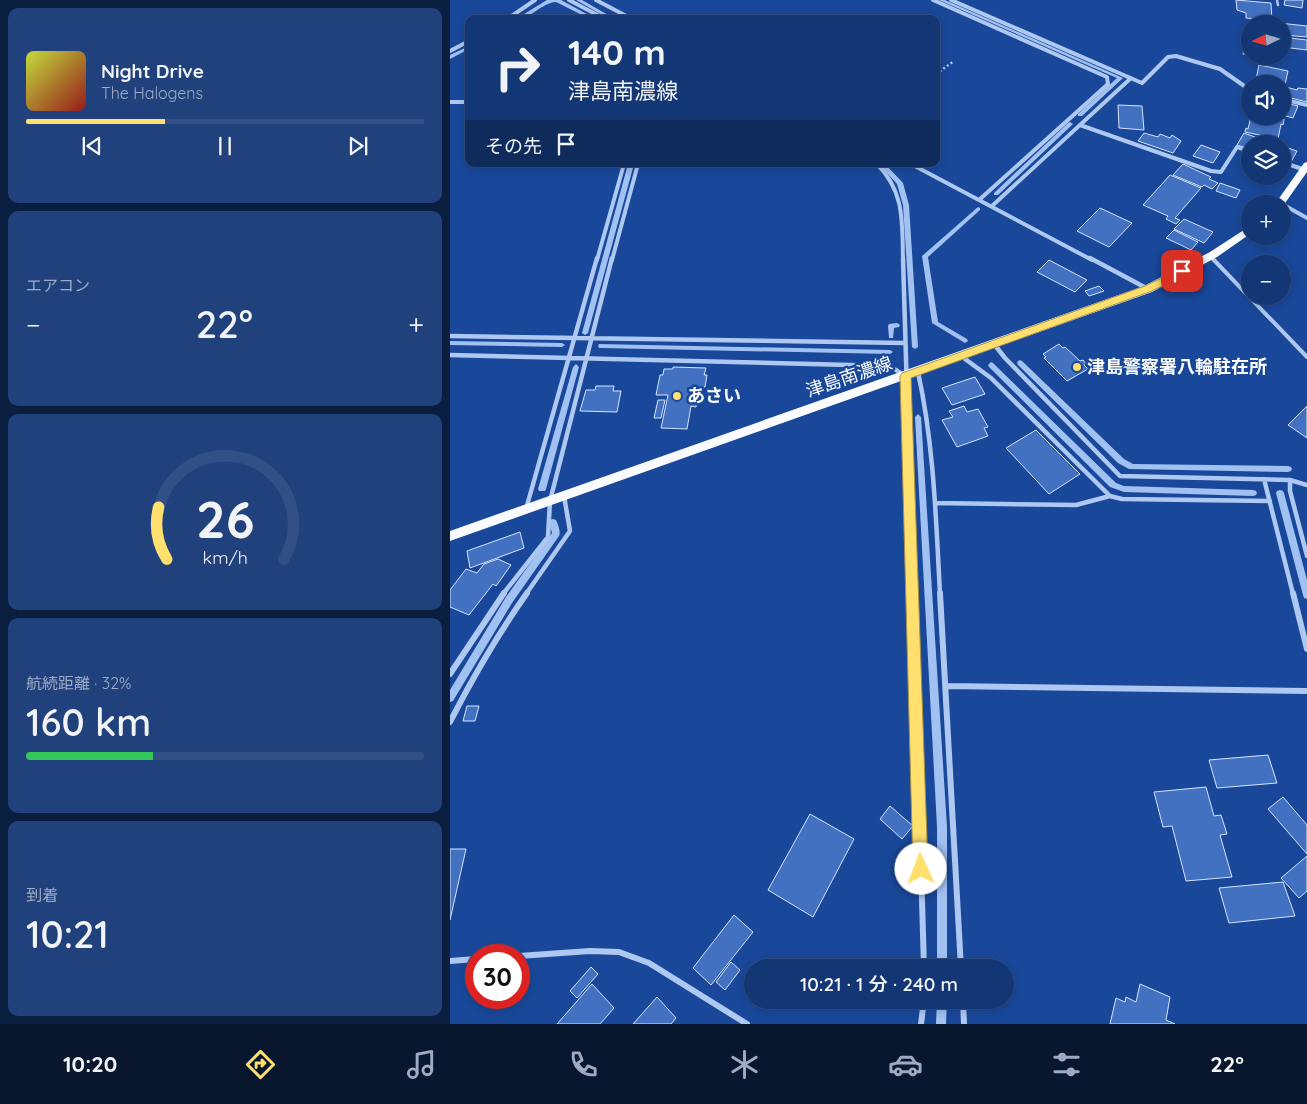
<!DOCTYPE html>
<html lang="ja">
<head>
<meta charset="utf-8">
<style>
	:root { --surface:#133674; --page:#20417c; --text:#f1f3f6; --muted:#9dabc5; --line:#325086; --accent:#ffe06f }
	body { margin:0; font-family:Quicksand,"Noto Sans JP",sans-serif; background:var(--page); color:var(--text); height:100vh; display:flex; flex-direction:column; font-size:19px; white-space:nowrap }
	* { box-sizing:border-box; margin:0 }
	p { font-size:16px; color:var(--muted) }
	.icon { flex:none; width:28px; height:28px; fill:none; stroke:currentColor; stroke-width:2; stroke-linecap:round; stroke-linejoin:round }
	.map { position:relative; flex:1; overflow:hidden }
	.side { display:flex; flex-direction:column; gap:8px; padding:8px; background:#0a1e40; width:450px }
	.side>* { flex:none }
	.hud { position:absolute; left:15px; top:15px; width:475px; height:152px; border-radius:10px; box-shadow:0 2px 8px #0003,0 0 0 1px var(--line); background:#133674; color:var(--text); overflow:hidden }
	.needle { width:32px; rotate:265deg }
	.controls { position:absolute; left:791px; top:15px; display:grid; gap:10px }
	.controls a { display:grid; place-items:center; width:50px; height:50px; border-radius:50%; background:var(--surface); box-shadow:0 2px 8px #0003,0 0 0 1px var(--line); font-size:25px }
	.speed { position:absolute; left:15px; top:944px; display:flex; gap:10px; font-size:25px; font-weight:700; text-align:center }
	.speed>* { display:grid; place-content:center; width:65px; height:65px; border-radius:50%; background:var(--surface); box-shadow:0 2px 8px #0003,0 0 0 1px var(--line); line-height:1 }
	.speed .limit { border:8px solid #d22; background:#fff; color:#111 }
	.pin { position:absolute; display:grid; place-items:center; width:42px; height:42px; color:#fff; margin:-21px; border-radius:10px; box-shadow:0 2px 8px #0006 }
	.me { position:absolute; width:55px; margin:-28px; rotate:358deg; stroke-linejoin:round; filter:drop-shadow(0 0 4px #0008) }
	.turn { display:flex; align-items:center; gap:18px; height:105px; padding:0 20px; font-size:22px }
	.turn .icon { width:65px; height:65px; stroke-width:2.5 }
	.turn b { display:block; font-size:35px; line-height:42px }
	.then { display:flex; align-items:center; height:48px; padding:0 20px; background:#0003; gap:10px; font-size:19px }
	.big { font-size:38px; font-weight:600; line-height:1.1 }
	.side .widget { flex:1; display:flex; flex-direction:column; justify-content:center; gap:8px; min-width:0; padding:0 18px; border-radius:10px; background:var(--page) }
	.side .dial { align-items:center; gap:0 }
	.dial svg { height:130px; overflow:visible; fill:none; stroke:var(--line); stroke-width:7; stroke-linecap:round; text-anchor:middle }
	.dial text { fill:var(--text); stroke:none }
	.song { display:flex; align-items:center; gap:15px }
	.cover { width:60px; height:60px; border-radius:8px; background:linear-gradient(135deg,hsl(70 70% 55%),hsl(0 70% 35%)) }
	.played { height:5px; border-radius:2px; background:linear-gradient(90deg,var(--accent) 35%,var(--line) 35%) }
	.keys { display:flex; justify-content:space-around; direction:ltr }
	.heat { display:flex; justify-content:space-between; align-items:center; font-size:28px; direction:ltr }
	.charge { height:8px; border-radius:4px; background:linear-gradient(90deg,#34c759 32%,var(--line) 0) }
	.trip { position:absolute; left:294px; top:959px; width:270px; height:50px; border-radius:25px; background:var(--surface); box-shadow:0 2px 8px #0003,0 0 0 1px var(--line); font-weight:600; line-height:50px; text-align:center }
	.menu { display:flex; height:80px; justify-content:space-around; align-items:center; background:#08162e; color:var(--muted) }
	.menu .icon { width:35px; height:35px }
	.menu .on { color:var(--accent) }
	.menu b { font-size:22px; color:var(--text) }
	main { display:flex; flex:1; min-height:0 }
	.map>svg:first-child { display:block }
</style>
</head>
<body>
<main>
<section class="side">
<div class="widget">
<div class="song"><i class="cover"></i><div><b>Night Drive</b><p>The Halogens</p></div></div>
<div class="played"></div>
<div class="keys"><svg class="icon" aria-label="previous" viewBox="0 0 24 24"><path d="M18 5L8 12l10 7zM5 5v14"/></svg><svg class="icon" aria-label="pause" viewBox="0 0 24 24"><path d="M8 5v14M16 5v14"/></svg><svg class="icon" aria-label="next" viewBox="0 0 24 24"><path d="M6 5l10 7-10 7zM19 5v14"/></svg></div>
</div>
<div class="widget"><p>エアコン</p>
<div class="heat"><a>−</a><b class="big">22°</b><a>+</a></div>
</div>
<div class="widget dial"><svg viewBox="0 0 100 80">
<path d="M14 69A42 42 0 1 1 86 69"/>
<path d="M14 69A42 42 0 0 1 9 37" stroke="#ffe06f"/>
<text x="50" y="56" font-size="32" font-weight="700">26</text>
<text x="50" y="72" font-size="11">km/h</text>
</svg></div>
<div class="widget"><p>航続距離 · 32%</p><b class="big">160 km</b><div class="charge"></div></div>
<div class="widget"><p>到着</p><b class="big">10:21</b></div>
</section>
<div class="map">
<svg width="857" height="1024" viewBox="0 0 857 1024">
	<rect width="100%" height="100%" fill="#19489a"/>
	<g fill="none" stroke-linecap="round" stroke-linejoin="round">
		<path fill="#a1c1f3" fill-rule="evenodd" d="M97,0h14l35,19h-6l-34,-17c-15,1 -25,17 -40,17z
			M126,0h6l33,19h-6z
			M489,0h6l178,78 -41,38h-4v-2l39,-36z
			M19,46v3l-19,10v-4z
			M620,122l3,2 -1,1 -74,70h-4v-2l74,-70z
			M178,164h6l-46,169 -3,2 -3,-2z
			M429,164h6l18,19 6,22 9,142 -3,2 -3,-2 -9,-142 -6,-21z
			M528,207l2,1v2l-52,47 10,65 29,17 1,2 -3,2 -33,-20 -10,-67z
			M447,323l3,2 -1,2 -5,1 -1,10h-4l-1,-12 1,-2z
			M0,341l112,2 3,2 -3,2 -112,-2z
			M149,344l291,6 3,2 -3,2 -289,-6h-2l-1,-2z
			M570,360l2,1 102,98 9,5 155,2 3,1 1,2 -1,2 -3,1 -159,-3 -11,-6 -100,-98 -1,-2 1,-2z
			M541,362l2,1 123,120 8,3 129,4 3,1 1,2 -1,2 -3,1 -129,-4 -14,-5 -121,-120 -1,-2z
			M126,364l3,3 -33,122 -1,2h-6l-1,-2 35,-122z
			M468,414l3,3 26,410v141h-10v-141l-22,-410z
			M830,490l3,1 1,2 23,87v19l-3,-1 -1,-3 -27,-102 1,-2z
			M103,519l3,1c2,4 5,12 3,16l-47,67 -59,98 -3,1v-12l56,-93 46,-64 -3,-11 1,-2z
			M487,1000h10l-1,24h-10z"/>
	</g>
	<path fill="#4271c1" stroke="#d6e4fc" d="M786,0l35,3 1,18 -26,-3v-5l-9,-3z
		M835,0h18l-1,8 -18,-3z
		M810,21l47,5v11l-23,-2 -2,-11h-22z
		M832,37l25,3v10l-25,-3z
		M796,40h4v15l-7,-1z
		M809,65l29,6 -5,23 -1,-10h-27z
		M836,87l11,3 1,-2 9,1v13l-24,-6z
		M832,102l16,4 -5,12 -11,-3z
		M668,105l24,1 2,24 -25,-2z
		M801,116h31l-1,3h3l-1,6 -2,-1 -3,15 -33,-7 1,-4 2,1z
		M694,133l14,4 2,-3 10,4 2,-3 9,6 -8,12 -35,-12z
		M794,133l22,8 -2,3h-14v5l-13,-4z
		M751,145l19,7 -7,11 -20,-7z
		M832,146l15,5 -6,11 -9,-2z
		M733,164l28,13 -2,2 9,4 -6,6 -8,-4 -2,2 -29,-12z
		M720,175l31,13 -26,30 5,2 -4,4 -10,-5 2,-3 -25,-11z
		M770,183l20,7 -4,8 -20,-7z
		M650,208l32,15 -23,24 -32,-16z
		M734,219l29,13 -9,11 -30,-14z
		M724,230l24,12 -7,8 -25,-12z
		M599,260l38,20 -12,12 -38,-20z
		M649,286l5,5 -15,5 -4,-5z
		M609,344l4,4 2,-1 15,14 3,-1 3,4 -2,1 4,4 -21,12 -23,-23 2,-1 -3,-3z
		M223,367l33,1 -2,7h3l-2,12h-5l-4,20 -5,-1 -4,23 -26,-1 7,-33h-12l4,-20h3l1,-6h9z
		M525,377l10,17 -33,11 -10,-17z
		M146,386h18l-1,5h8l-4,21 -37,-1 6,-21h9z
		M208,400h7l-4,18h-7z
		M514,406l3,6 11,-3 10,18 -4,1 4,8 -31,11 -15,-27 11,-3 -4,-6z
		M857,406v32l-19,-13z
		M586,430l44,44 -31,20 -43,-46z
		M70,532l4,16 -54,20 -3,-17z
		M48,559l13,6 -15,21 -3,-2 -24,31 -19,-8v-17l16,-21 11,4 7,-9z
		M17,706h12l-4,15h-12z
		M818,755l9,28 -60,5 -8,-28z
		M756,787l8,29 7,-1 6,19 -7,1 12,42 -46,4 -14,-55 -9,1 -9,-35z
		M833,797l24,28v29l-39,-45z
		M440,806l23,20 -11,13 -22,-20z
		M360,814l44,25 -41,78 -45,-27z
		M0,849h16l-16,71z
		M857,856v35l-8,7 -18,-20z
		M833,882l12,34 -66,7 -10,-35z
		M284,915l19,17 -42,53 -18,-17z
		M281,962l9,8 -15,20 -9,-8z
		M141,967l7,7 -21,24 -7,-7z
		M142,984l22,24 -14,16h-43z
		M690,984l30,13 -4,23 9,4h-65l6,-26 9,4 1,-5 10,5z
		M207,997l19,21 -5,6h-38z"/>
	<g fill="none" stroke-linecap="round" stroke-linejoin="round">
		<path stroke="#aec8f1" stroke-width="2.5" stroke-dasharray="2 2.5" stroke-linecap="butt" d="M486,74l18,-13"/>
		<path stroke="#aec8f1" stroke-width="2.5" d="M827,0l1,5
			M760,256l4,4"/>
		<path stroke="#aec8f1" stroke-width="4" d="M762,258l95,99"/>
		<path stroke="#aec8f1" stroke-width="4" d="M119,0l36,19
			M146,0l36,19
			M483,0l174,77 1,7 -129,116
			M501,0l191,83 26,-26 8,-1 44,13 30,21
			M57,19l28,-19
			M0,51l19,-10
			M832,99l25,6
			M0,102h19
			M630,125l131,46 10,1 16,-25 13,5
			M832,162l23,8
			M427,164c28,28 25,58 26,96
			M461,164l181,96
			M832,204l25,14
			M542,206l139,-128
			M147,260l27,-96
			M162,260l26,-96"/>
		<path stroke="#aec8f1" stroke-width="4.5" d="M453,258l10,336
			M640,258l58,31
			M0,336l455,7
			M544,344l11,14 115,118 170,4 17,5
			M0,355l440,11 15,10
			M468,372c16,73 18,148 22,222
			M814,479l29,115
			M840,480v11l17,65
			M660,496l12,3 148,2
			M485,503l141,2 34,-9 -119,-118 -30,-22
			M76,509l71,-251
			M53,594l45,-57 2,-36 62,-243
			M76,594l44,-63 -6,-35"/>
		<path stroke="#aec8f1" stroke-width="6" d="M463,593l11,375
			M490,593l21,375
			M843,593l14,56
			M0,674l54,-81
			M496,686l361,5
			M0,722c23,-45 48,-88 77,-129
			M69,956l71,-5 29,1 30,11 98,61
			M0,961l26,-2
			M513,1000l1,24
			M471,1024l3,-24"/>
		<path fill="#f9fbff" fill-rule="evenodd" d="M857,162v10l-24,34 -1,-2h-7l29,-41z
			M800,226v8l-33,23 -65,35 -702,249v-10l694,-245 66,-34z"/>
	</g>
	<path fill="#ffe06f" stroke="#a69248" d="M732,268l4,1v5l-34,17 -241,87 17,491 -2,5 -5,2 -5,-2 -3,-5 -13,-493 2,-3 243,-87z"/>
	<g fill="#ffe06f" stroke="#19489a" stroke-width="2">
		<circle cx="627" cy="367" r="5"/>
		<circle cx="227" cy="396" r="5"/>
	</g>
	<g text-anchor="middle" stroke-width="5" stroke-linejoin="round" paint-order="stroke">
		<g font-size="18" font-weight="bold" fill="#fff" stroke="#19489a" text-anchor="start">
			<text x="637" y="373">津島警察署八輪駐在所</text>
			<text x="237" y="402">あさい</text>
		</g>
		<g font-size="18" fill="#fff" stroke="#19489a">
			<text transform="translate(399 377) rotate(-19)" y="6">津島南濃線</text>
		</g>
	</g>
</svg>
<div class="controls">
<a><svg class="needle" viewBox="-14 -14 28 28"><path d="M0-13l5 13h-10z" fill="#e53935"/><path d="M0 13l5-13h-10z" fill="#9dabc5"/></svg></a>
<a><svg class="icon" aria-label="sound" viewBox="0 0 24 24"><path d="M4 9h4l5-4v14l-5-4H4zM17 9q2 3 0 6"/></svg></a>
<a><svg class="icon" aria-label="layers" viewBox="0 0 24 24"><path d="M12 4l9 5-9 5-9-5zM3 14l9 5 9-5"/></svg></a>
<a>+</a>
<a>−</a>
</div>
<div class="speed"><div class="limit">30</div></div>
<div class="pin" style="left:732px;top:271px;background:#d93025"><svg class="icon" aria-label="arrive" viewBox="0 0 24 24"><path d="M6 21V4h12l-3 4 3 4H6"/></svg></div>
<svg class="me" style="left:471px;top:869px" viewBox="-20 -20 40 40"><circle r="19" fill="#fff"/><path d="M0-13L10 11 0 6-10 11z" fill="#ffe06f"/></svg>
<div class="trip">10:21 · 1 分 · 240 m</div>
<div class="hud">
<div class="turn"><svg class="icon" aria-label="right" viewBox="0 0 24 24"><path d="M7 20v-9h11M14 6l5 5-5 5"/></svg><div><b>140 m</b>津島南濃線</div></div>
<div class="then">その先<svg class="icon" aria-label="arrive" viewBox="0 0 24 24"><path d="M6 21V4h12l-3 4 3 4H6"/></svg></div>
</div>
</div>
</main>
<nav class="menu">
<b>10:20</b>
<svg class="icon on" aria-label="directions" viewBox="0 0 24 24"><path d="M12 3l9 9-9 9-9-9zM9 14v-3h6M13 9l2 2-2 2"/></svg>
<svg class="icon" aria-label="music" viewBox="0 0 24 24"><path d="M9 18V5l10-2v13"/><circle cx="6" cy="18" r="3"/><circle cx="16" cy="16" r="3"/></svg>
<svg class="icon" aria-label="phone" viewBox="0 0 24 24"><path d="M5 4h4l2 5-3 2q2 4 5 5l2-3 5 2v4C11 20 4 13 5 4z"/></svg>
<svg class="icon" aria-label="climate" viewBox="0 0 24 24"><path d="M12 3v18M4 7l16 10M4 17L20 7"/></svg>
<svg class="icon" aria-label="car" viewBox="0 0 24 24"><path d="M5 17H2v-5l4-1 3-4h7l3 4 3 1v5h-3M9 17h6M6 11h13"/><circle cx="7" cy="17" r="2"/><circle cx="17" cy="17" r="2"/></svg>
<svg class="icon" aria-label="filters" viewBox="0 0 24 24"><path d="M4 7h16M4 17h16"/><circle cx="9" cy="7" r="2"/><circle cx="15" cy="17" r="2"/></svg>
<b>22°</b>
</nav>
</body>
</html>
